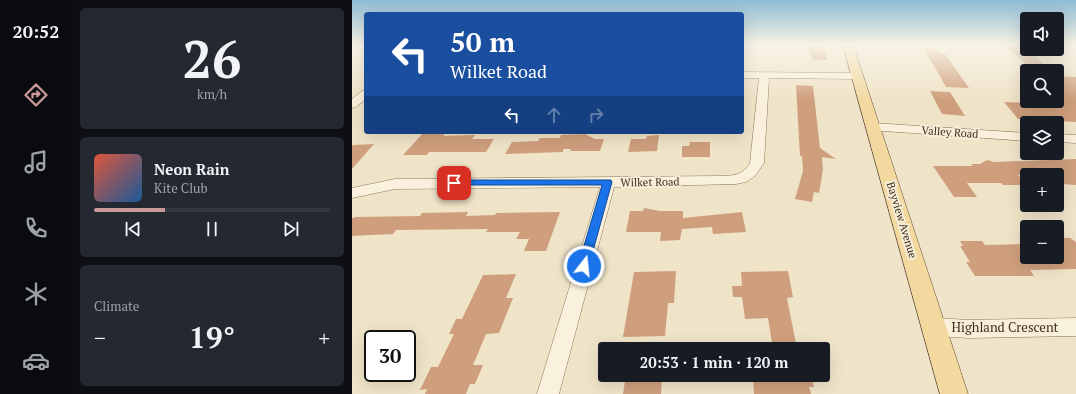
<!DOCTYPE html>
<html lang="en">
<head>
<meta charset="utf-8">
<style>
	:root { --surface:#171b24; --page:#242831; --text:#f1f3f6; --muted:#9ea1a6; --line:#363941; --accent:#cc999b }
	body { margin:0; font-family:"PT Serif",serif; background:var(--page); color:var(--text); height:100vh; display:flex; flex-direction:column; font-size:15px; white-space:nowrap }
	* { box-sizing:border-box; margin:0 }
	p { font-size:13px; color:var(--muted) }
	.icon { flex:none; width:22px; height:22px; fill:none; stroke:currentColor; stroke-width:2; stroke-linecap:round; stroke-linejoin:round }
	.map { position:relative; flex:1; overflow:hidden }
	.side { display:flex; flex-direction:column; gap:8px; padding:8px; background:#0d0f14; width:280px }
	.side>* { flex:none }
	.top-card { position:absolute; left:12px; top:12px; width:380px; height:122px; border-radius:4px; box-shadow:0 4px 16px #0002; background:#1a4fa0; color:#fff; overflow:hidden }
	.tools { position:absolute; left:668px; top:12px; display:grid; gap:8px }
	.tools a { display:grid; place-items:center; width:44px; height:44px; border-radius:4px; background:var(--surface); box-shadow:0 4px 16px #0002; font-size:20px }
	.speed { position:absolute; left:12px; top:330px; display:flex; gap:8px; font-size:20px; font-weight:700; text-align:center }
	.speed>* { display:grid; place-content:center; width:52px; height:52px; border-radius:50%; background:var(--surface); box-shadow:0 4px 16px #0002; line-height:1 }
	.speed .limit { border:2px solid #111; border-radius:6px; background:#fff; color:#111 }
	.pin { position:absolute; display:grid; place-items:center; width:34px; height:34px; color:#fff; margin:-17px; border-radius:8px; box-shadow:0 2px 6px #0006 }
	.me { position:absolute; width:44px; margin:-22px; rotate:16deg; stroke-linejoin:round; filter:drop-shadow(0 0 3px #0008) }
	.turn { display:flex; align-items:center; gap:14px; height:84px; padding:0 20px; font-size:18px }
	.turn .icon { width:52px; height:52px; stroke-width:2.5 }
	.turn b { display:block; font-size:28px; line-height:34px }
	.lanes { display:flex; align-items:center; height:38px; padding:0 20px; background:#0003; justify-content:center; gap:20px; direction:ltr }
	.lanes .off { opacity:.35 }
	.big { font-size:30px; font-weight:800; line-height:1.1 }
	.side .tile { flex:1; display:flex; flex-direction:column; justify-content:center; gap:6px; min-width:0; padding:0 14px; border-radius:6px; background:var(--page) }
	.side .dial { align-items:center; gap:0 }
	.dial b { font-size:52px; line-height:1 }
	.song { display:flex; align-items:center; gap:12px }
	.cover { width:48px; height:48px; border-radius:6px; background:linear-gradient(135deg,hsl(10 70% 55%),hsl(210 70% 35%)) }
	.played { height:4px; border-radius:2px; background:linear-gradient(90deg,var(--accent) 30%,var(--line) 30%) }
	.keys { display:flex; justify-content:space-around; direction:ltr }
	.heat { display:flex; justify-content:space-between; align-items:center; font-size:22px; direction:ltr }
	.trip { position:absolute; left:246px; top:342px; width:232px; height:40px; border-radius:4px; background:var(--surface); box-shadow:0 4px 16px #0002; font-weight:800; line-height:40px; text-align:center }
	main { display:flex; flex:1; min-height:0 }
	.tabs { display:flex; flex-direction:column; width:72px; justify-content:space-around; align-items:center; background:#090b0e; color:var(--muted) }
	.tabs .icon { width:28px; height:28px }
	.tabs .on { color:var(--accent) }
	.tabs b { font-size:18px; color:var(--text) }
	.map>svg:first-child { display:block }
</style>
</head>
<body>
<main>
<nav class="tabs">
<b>20:52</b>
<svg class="icon on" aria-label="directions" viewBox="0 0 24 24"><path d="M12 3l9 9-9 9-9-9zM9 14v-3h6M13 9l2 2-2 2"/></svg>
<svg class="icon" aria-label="music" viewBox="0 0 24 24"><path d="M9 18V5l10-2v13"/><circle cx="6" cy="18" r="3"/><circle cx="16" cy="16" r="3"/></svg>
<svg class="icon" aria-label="phone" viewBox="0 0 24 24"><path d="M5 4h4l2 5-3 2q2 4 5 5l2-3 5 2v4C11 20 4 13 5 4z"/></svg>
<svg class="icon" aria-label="climate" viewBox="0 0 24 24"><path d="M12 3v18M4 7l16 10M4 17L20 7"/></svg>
<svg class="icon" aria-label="car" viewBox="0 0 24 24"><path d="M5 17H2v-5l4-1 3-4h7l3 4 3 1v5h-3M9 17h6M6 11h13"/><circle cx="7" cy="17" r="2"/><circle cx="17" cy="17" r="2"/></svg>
</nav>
<section class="side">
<div class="tile dial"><b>26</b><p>km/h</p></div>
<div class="tile">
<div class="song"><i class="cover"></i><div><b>Neon Rain</b><p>Kite Club</p></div></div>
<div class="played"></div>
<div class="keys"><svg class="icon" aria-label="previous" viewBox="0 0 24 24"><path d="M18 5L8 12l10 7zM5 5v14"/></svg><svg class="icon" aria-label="pause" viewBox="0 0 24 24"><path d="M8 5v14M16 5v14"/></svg><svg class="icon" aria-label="next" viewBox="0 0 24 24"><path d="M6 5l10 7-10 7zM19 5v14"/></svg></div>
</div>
<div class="tile"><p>Climate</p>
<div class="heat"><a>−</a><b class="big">19°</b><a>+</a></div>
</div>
</section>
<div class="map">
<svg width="724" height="394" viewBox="0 0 724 394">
	<rect width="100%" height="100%" fill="#f0e4c8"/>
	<path fill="#cf9f7d" d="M654,45h21v4l25,22h-19z
		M456,47h14l6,13h-15z
		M572,49l13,1 2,3 6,1 24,34 -23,-1z
		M705,76l19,1v45l-58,-3 -14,-17 53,2z
		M444,85l17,1 7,62 16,11 -14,-2 1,13 -4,23 -5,-1 -2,10 -17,-3 8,-28 -1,-15h-2z
		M578,91l20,1 15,24 -23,-2z
		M72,132h22l-3,4 32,-1 -3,4h22l-8,13h-57l-2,3h-24z
		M233,134l10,5h9l-4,12h-30l1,-2h-8v3l-58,2 7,-12 26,-1 2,-3h20l1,-3z
		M307,135l-2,16 -29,1 3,-13h15l1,-3z
		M338,142h20v15h-28v-11h7z
		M22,144l-22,25v-24z
		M724,159v26l-14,-1 -5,-6v-3h-39l9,10h-24l-2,-2h-34l10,14h-23l-21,-31h40l-2,-2h9l7,-4 7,2z
		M292,208l16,3h23v7l59,-6 4,20 -33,2 -1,-7 -30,2 -2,11 -20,1 1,-9h-35l4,-21h13z
		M116,212l-2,4 29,-1 1,-2 64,-1 -14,39h-22l5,-12h-13l4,-7h-34l2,-3 -92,1 -3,4 -41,2v-18l4,-1 64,-1 2,-3z
		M710,238h8l6,4v27l-46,1 4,6h-59l-9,-14h4l-10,-16h3l-3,-5h22l3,4 42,-1v13h32z
		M324,271l-2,32h-6l-3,33 -42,1 11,-65z
		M436,271l5,26 -6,1 10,51h-24l-5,-31 -23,1 -3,-22h-9l-1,-11h10l-1,-14z
		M164,274l-10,24h7l-14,35 -13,1 -13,31h10l-8,19h-5l-4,10h-41l2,-5 -7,1 11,-23h7l16,-33h-5l7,-15h6l21,-44z
		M274,375h36l-1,19h-38z
		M401,375h58l3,12h-5l2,7h-57z"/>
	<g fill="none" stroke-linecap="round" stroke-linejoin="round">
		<defs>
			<path id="minor" d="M719,45h5v6l-3,-1z
				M390,72l115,1 5,3 -5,3 -88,-1 -5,85 -9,13 -9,6 -10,2 -122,3 -55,207h-22l63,-207 -205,2 -43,9v-10l43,-9 323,-3c13,0 25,0 32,-13l9,-85h-17z
				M14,90v9l-10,8 -4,1v-9l10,-8z
				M521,123l154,10v8l-158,-11 -2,-3 2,-3z
				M705,134l19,1v8l-19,-1z
				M583,318l34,2 107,-2v18l-107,2 -34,-2 -7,-2 -3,-7 3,-7z"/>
			<path id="major" d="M491,45h10l115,349h-28z"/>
		</defs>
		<use href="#minor" stroke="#8d765c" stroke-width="1"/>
		<use href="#major" stroke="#5b4430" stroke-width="1"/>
		<use href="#minor" fill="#faf1dc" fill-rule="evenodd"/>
		<use href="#major" fill="#f3d9a0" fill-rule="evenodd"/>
	</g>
	<linearGradient id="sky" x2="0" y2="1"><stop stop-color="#8fbad6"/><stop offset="0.45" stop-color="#f8f3e6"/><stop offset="1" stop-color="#f8f3e6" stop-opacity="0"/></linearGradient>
	<rect width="724" height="100" fill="url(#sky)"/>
	<path fill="#1a73e8" stroke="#114b97" d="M102,180h157l1,2 -24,87 -4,2 -4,-2 -2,-3 24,-81h-151l-2,-2 2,-2z"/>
	<g text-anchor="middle" stroke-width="4" stroke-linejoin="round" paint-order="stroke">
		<g font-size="11" fill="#3d2e20" stroke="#f7eed8">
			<text transform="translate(598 132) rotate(4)" y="4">Valley Road</text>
			<text transform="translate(298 182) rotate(-1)" y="4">Wilket Road</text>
			<text transform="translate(550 220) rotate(73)" y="4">Bayview Avenue</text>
		</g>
		<g font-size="13" fill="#3d2e20" stroke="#f7eed8">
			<text x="653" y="332">Highland Crescent</text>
		</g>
	</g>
</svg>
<div class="tools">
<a><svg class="icon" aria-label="sound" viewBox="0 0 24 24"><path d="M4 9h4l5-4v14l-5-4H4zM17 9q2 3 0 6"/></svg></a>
<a><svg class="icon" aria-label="search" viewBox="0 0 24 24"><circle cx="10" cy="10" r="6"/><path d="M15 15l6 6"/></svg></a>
<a><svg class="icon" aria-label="layers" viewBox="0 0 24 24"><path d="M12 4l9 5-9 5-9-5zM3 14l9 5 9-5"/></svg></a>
<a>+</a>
<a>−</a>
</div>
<div class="speed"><div class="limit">30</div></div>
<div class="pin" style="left:102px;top:183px;background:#d93025"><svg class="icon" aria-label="arrive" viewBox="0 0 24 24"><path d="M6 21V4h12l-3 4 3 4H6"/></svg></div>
<svg class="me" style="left:232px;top:266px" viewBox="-20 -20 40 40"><circle r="17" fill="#1a73e8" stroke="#fff" stroke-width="3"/><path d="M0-11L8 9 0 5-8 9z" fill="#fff"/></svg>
<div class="trip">20:53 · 1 min · 120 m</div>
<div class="top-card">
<div class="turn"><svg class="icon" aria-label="left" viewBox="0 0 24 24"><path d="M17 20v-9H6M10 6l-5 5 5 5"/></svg><div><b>50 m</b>Wilket Road</div></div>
<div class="lanes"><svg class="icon" aria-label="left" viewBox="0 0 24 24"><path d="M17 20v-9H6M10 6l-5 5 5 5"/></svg><svg class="icon off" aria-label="ahead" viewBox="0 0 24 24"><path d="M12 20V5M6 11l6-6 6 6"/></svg><svg class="icon off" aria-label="right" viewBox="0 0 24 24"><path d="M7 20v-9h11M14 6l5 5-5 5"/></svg></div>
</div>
</div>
</main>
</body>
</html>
